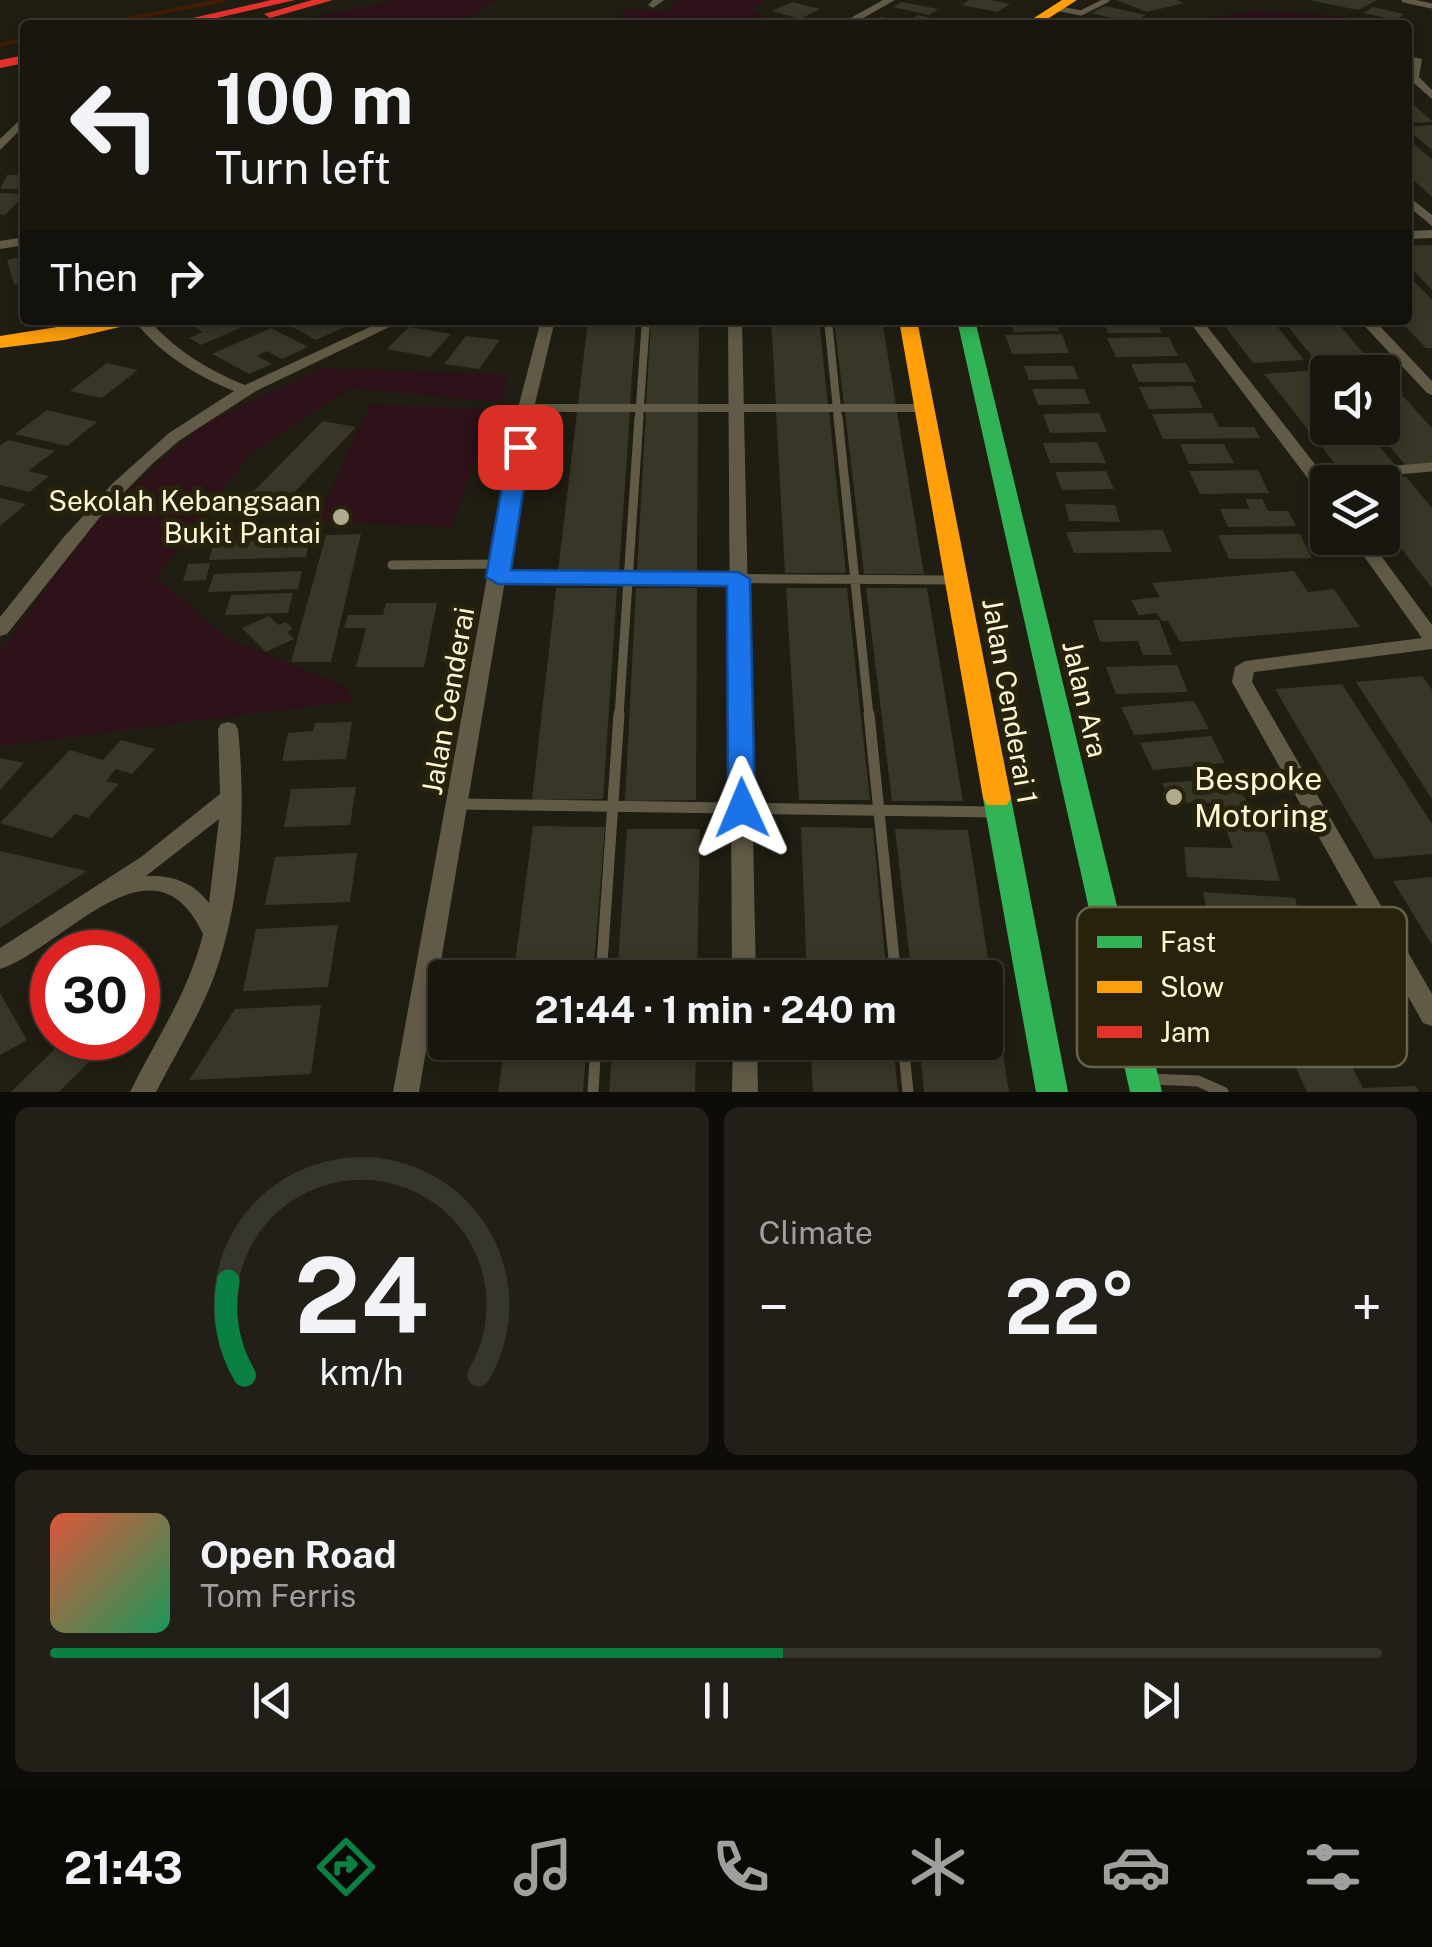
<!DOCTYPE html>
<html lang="en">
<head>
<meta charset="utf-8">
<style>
	:root { --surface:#18160e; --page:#211f17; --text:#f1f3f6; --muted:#9f9f9e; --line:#36352e; --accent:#0b8043 }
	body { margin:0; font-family:"Public Sans",sans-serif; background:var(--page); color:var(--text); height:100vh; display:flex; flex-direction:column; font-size:38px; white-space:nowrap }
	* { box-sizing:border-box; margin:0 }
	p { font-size:32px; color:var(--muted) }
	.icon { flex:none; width:55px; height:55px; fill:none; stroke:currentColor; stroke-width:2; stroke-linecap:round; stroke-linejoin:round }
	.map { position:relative; height:1092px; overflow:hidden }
	.side { display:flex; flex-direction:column; gap:15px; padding:15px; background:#0d0c08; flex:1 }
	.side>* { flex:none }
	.guide { position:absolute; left:20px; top:20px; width:1392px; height:305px; border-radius:10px; box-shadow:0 5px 15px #0003,0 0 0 2px var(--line); background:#18160e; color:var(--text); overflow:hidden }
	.fabs { position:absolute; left:1310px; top:355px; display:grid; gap:20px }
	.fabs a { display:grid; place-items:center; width:90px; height:90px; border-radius:10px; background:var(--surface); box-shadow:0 5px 15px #0003,0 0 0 2px var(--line); font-size:50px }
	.speed { position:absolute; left:30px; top:930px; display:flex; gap:20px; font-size:50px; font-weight:700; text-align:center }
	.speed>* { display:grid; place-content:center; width:130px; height:130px; border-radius:50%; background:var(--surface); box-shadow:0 5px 15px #0003,0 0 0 2px var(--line); line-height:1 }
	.speed .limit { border:15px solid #d22; background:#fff; color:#111 }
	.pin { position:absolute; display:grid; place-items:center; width:85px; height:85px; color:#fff; margin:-42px; border-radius:20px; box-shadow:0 5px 15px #0006 }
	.me { position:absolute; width:110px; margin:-55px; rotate:359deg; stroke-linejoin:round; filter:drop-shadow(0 0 8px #0008) }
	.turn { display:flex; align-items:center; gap:35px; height:210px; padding:0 30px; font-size:45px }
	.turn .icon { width:130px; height:130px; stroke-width:2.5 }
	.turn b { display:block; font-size:70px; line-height:85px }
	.then { display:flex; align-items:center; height:95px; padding:0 30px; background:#0003; gap:20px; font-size:38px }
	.big { font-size:75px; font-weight:700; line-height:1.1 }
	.side .tile { flex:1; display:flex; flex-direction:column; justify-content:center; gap:15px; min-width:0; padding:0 35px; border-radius:15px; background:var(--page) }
	.side .dial { align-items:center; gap:0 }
	.dial svg { height:260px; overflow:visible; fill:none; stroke:var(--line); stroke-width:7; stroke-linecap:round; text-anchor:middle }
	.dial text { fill:var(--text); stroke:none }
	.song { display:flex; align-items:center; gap:30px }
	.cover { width:120px; height:120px; border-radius:15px; background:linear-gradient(135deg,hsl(10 70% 55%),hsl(150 70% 35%)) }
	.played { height:10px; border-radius:5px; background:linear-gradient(90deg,var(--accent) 55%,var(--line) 55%) }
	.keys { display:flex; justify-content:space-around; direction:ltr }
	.heat { display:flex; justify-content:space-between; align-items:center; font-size:55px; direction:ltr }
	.side .tiles { flex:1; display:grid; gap:15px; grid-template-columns:1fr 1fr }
	.tile:last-child { grid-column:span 2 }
	.trip { position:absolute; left:428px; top:960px; width:575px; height:100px; border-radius:10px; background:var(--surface); box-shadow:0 5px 15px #0003,0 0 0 2px var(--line); font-weight:700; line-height:100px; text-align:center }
	.dock { display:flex; height:160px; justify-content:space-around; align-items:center; background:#0a0906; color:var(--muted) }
	.dock .icon { width:70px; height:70px }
	.dock .selected { color:var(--accent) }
	.dock b { font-size:45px; color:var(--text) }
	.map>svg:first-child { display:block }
</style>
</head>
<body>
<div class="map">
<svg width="1432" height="1092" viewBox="0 0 1432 1092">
	<rect width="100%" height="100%" fill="#201e12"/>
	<path fill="#2e1119" d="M397,0h100l-43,25h-180z
		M678,0h89l-15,9 9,8 30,8 -180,-1 17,-15 39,2z
		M1258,11l86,6 36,8h-223z
		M321,368l187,6 -6,29 -151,-15 -102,67 -93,123 73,61 116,47 8,15 -353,45v-94l97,-134 105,-93z
		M370,404l123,5 -41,118 -135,-6z"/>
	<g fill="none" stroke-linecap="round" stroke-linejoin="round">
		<path stroke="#431b06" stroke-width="4" d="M98,25l126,-25
			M0,45l25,-6"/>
	</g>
	<path fill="#383627" d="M969,0h22l19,4 -13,8 -35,-7z
		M1116,0h61l7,3 -37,9z
		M1309,0h68l-19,10z
		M792,2l28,7 -20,10 -28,-8z
		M902,2l36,7 -9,6 -36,-8z
		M1105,6l41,9 -14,8 -41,-10z
		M1373,7l31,7 -9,6 -31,-7z
		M918,15l13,3 -13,7 -46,-3 9,-5 27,4z
		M1408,100l24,21v1l-24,1z
		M1432,125v25l-24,-20v-3z
		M1408,139l24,20v38l-24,-22z
		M7,175h18v14h-25z
		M0,193l25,1 -20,21 -5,-1z
		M1432,245v45l-24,-25v-19z
		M25,256v27l-11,2 -7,-25z
		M1408,275l24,25v48h-6l-27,-28h9z
		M200,320h58l-57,25 -12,-7 14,-6 -13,-8z
		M296,320h56l3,2 -39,18 -29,-16z
		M588,320h48l-6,84h-52z
		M651,320h48l-1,85h-52z
		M771,320h48l9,85 -52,-1z
		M834,320h48l14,85h-52z
		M1010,320h45l4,11 -45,1z
		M1102,320h53l7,13h-54z
		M1220,320h52l32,40 -51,3z
		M1283,320h52l30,35 -51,4z
		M409,327l42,7 -21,23 -43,-8z
		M271,328l37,19 -26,12 -15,-8 -10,5 15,8 -23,10 -37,-20z
		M1062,334l7,19 -57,1 -7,-19z
		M466,336l34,4 -21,29 -35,-5z
		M1169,337l9,19 -62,1 -9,-19z
		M107,363l31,7 -36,28 -32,-7z
		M1186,363l10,19h-57l-8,-18z
		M1024,366h49l6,13 -50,1z
		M1376,367l6,5h-51l-1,-2z
		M1316,370l12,14v44h36l32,38 -56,4 -76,-96z
		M1382,373l50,55v36l-26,2 -32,-38h8z
		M1192,386l11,22 -54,1 -10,-22z
		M1032,389h52l6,15 -52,1z
		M47,410l50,12 -30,24 -52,-12z
		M646,411h52l-1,160h-60z
		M776,411h53l17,162h-61z
		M577,412h53l-11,159h-61z
		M845,412h52l27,162h-60z
		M1099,413l8,19 -57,1 -7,-19z
		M1212,413l7,14h35l6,11 -97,1 -11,-25z
		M323,421l33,6 -83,88 -35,-8z
		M8,440l47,11 -27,20 21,5 -20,16 -29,-7v-39z
		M1097,442l9,21h-56l-7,-20z
		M1180,444h44l10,19 -45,1z
		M1258,470l11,23 -69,1 -11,-23z
		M1106,471l8,18 -52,1 -7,-18z
		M1406,477l26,31v80l-50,-64v-42h-21z
		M0,498l26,6 -26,22z
		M1245,499h17l6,12h20l8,15 -68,1 -8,-18h30z
		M1065,504l50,1 5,17 -51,-1z
		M1163,530l9,22 -98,1 -8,-21z
		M361,534l-30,128h-40l35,-127z
		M1300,534l12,24 -83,1 -11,-24z
		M310,539l-4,18 -97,3 5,-18z
		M210,563l-4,17 -23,1 5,-17z
		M302,571l-4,18 -90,3 6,-18z
		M1294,571l14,21 26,-3 26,38 -180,15 -12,-21h-6l-5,-8 -18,2 -8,-15 29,-3 -8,-14z
		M556,588h61l-14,211 -71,1z
		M636,588h61l-1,212 -71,1z
		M786,588h61l23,212h-71z
		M866,588h61l36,213h-71z
		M293,593l-5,20 -63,2 6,-20z
		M386,603h51l-13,64h-68l10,-39h-22l4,-13h35z
		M269,616l10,9 7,-3 7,7 -6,3 7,7 -28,13 -24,-24z
		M1093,620h66l13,35h-29l-5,-14 -38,1z
		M1177,665l11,27 -72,2 -10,-27z
		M1422,676l10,14v109l-76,-117z
		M1342,684l90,140v30l-57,5 -100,-170z
		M1194,701l15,28 -75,6 -13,-28z
		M352,722l-6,37 -64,2 6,-28 25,-2 2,-8z
		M1211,736l14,27 -72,7 -13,-27z
		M121,740l34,9 -23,25 -16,-5 -10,12 13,3 -31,34 -13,-4 -23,24 -52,-15 70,-73 33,10z
		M0,758l24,5 -24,27z
		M1233,778l35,59 12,44 -93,-4 -3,-30 49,1 -17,-45 -44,-1 -10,-19z
		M356,787l-6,38 -66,2 7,-38z
		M533,826l72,1 -12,151h-80z
		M801,827l72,1 14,150h-80z
		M627,829h73l-3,149h-80z
		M895,829l73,1 41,262h-85l-5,-50h66v-64h-73z
		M0,851l87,20 -87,57z
		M357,853l-7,49 -85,3 10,-48z
		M1432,877v68l-39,-64z
		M1203,892l92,6 22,86 -97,-7z
		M338,925l-10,62 -85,4 13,-62z
		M89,938l15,8 9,-7 25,13h-66z
		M52,969v30l-20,-12z
		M0,993l27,47 -27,15z
		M321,1005l-10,69 -122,6 46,-71z
		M65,1039l31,16 -37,37h-48z
		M505,1042h82l-4,50h-85z
		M613,1042h83l-1,50h-86z
		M810,1042h83l5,50h-85z
		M1350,1063l13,25 53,-2 3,6h-112l-12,-26z"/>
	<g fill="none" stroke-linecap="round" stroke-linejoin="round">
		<path stroke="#615a46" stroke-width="5" d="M1404,0l28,6
			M1055,8l26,5 26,-13"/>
		<path stroke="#615a46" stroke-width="8" d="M828,320l10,99
			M526,408h396
			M639,419l7,-99"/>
		<path stroke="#615a46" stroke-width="9" d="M838,417l31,299
			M1315,477l117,-10
			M392,565l107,-1
			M498,577l457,3
			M619,716l20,-299"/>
		<path stroke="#615a46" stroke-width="11" d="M869,714l27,264
			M460,804l534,8
			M601,978l18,-264
			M903,1042l5,50
			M1150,1079l48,2 25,11
			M593,1092l3,-50"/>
		<path fill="#615a46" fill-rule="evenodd" d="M653,0h11l-11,8 -5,-3z
			M883,0h12l-44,25h-13z
			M1413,57l9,2 -3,18 13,13v9l-24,-21z
			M25,115v10l-25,25v-11z
			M1408,196l24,19v11l-24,-20z
			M1432,230v8l-24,1v-8z
			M25,237v8l-25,4v-8z
			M134,320h15c26,30 59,50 96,65l140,-65h19l-148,71 -76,49 -28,24 -52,53 -93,117 -7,2v-19l63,-79 50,-55 56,-50 65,-42c-39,-16 -74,-37 -100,-71z
			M541,320h14l-21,88 -115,684h-26l125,-684z
			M728,320h14l14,658h-24z
			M1188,320h14l127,162 -1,16 -6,-1z
			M1359,320h15l58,61v14l-5,-2z
			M1351,538h17l64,87v24l-178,23 -2,10 180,312v32l-9,-3 -191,-341 3,-15 10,-6 177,-23z
			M228,722l7,2 3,5c8,79 4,169 -23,245 -15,41 -39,79 -59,118h-26c26,-53 59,-100 73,-158 -50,-107 -139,14 -203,35v-21l141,-91 79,-63 -2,-65 3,-5zM219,819l-10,84c-16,-21 -36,-28 -63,-27z
			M733,1042h24l1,50h-26z"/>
		<path fill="#30b455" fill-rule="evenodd" d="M957,320h18l187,772h-32z
			M997,788l10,3 4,7 57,294h-32l-53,-294 4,-7z"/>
		<path fill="#ff9f0a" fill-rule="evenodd" d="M1062,0h15l-39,25h-15z
			M102,320h34l-3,4 -69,16 -64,8v-12z
			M899,320h18l94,478 -4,7h-20l-4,-7z"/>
		<path fill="#e5322d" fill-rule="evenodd" d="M271,0h24l-108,25h-25z
			M312,0h21l-63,18 -6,-4z
			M25,55v8l-25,5v-8z"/>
	</g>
	<path fill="#1a73e8" stroke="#114b97" stroke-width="2.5" d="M520,441l10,6 -19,123 227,2 12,7 5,229 -4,7h-19l-4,-7 -1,-222 -229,-2 -12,-7 23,-130z"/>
	<g fill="#b1ab8e" stroke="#26220c" stroke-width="4">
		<circle cx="341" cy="517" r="10"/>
		<circle cx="1174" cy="797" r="10"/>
	</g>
	<g text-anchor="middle" stroke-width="10" stroke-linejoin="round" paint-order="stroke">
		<g font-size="28" fill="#fff7d1" stroke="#26220c" text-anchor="end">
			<text x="321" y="511">Sekolah Kebangsaan<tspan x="321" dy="32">Bukit Pantai</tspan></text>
		</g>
		<g font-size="28" fill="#fff7d1" stroke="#26220c">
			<text transform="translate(1085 699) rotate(77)" y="10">Jalan Ara</text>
			<text transform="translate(448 701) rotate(-80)" y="10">Jalan Cenderai</text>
			<text transform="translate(1010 701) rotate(80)" y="10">Jalan Cenderai 1</text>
		</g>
		<g font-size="32" fill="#fff7d1" stroke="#26220c" text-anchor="start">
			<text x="1194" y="790">Bespoke<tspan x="1194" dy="37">Motoring</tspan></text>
		</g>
	</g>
	<rect x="1077" y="907" width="330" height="160" rx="15" fill="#26220c" stroke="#676247" stroke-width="2.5"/>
	<rect x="1097" y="936" width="45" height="12" fill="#30b455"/>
	<rect x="1097" y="981" width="45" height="12" fill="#ff9f0a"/>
	<rect x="1097" y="1026" width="45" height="12" fill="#e5322d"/>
	<g font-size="28" fill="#fff7d1">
		<text x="1160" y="952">Fast</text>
		<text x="1160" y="997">Slow</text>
		<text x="1160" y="1042">Jam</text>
	</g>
</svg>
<div class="fabs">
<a><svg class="icon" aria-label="sound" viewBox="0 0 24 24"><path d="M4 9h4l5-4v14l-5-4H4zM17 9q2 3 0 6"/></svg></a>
<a><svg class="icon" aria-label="layers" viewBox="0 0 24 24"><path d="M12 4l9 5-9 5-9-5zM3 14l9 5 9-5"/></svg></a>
</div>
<div class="speed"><div class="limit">30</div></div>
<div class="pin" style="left:520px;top:447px;background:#d93025"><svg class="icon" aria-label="arrive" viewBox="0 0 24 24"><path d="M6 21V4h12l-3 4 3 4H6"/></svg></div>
<svg class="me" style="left:742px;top:808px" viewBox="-20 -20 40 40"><path d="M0-17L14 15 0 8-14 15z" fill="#1a73e8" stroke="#fff" stroke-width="4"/></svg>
<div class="trip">21:44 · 1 min · 240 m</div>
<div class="guide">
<div class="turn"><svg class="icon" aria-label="left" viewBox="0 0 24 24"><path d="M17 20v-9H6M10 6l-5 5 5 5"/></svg><div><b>100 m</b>Turn left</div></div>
<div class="then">Then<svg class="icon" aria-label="right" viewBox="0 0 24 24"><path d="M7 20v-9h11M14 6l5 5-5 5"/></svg></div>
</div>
</div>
<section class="side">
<div class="tiles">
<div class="tile dial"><svg viewBox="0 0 100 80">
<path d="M14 69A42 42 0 1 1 86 69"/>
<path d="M14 69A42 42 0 0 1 9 40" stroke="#0b8043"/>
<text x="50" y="56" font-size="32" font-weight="700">24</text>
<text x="50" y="72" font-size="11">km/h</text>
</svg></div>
<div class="tile"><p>Climate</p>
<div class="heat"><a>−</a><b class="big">22°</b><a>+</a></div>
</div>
<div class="tile">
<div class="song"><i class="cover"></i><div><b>Open Road</b><p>Tom Ferris</p></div></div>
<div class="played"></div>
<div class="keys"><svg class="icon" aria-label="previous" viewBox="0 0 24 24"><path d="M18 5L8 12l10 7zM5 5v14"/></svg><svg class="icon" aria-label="pause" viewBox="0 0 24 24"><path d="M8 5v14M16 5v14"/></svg><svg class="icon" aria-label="next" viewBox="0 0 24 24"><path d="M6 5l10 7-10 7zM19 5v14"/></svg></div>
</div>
</div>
</section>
<nav class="dock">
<b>21:43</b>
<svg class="icon selected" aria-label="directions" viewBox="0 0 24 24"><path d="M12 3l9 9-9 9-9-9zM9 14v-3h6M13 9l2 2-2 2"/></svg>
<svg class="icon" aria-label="music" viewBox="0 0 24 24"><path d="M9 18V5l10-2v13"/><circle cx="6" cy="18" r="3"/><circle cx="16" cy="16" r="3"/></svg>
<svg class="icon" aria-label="phone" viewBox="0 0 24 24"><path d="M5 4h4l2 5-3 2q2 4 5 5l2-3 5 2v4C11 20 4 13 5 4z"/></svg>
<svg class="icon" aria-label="climate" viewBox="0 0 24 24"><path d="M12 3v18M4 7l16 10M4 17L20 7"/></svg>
<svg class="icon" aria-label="car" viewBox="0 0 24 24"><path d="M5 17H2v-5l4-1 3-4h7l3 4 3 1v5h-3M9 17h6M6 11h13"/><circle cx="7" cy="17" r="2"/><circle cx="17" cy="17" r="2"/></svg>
<svg class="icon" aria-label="filters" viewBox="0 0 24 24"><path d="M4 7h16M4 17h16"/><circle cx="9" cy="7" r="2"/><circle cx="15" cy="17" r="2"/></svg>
</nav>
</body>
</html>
